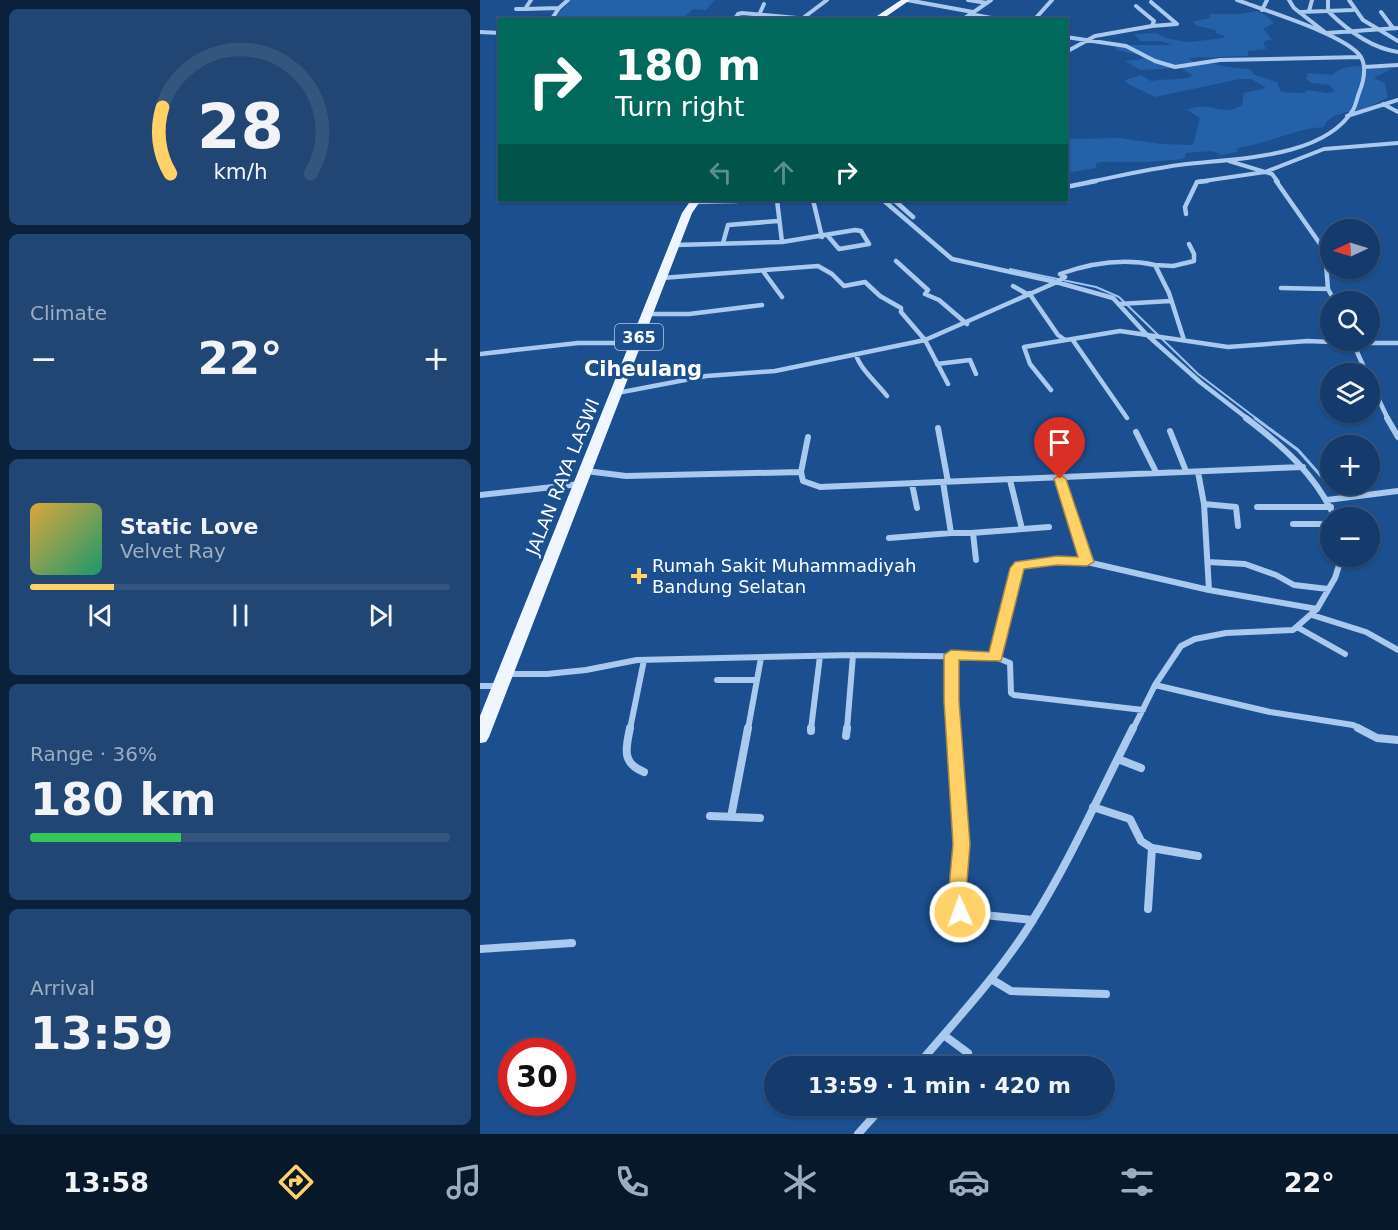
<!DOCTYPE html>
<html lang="en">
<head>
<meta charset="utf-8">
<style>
	:root { --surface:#143b6b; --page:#214673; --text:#f1f3f6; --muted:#9dadc1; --line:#33557e; --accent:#ffd166 }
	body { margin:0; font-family:"DejaVu Sans",sans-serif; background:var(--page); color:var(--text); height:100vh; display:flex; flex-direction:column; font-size:22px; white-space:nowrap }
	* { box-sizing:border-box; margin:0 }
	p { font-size:20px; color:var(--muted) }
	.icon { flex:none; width:33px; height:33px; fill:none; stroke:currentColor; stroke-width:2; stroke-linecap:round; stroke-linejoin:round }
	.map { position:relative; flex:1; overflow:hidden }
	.side { display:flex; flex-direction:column; gap:9px; padding:9px; background:#0b203b; width:480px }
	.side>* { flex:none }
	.banner { position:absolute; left:18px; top:18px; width:570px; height:183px; border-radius:0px; box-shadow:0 2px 4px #0004,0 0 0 2px var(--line); background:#00695c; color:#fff; overflow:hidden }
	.needle { width:39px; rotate:266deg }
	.tools { position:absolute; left:840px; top:219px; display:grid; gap:12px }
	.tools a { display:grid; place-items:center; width:60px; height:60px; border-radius:50%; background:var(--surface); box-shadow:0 2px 4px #0004,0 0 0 2px var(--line); font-size:30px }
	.speed { position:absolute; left:18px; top:1038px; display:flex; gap:12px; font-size:30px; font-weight:700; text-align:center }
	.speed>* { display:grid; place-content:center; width:78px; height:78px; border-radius:50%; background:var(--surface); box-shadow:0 2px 4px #0004,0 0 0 2px var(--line); line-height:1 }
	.speed .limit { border:9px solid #d22; background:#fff; color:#111 }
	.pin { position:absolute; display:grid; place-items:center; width:51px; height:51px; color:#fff; margin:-62px -26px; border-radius:50% 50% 50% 0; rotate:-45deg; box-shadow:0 0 6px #0007 }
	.pin .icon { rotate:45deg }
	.me { position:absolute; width:66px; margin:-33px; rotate:358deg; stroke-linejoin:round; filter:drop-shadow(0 0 4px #0008) }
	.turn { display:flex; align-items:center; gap:21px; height:126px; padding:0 18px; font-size:27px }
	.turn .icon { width:78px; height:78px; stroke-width:2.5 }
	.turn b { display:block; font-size:42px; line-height:51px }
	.lanes { display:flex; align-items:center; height:57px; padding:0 18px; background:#0003; justify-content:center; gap:30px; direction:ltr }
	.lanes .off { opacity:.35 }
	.big { font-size:45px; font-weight:700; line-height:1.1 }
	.side .tile { flex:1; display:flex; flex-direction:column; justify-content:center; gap:9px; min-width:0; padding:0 21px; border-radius:9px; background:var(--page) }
	.side .dial { align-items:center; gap:0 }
	.dial svg { height:156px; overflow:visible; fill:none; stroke:var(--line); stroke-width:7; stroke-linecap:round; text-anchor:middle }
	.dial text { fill:var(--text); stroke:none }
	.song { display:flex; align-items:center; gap:18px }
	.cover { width:72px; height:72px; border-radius:9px; background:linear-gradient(135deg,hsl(40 70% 55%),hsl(160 70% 35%)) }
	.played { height:6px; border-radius:3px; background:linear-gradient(90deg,var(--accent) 20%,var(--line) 20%) }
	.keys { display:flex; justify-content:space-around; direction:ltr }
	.heat { display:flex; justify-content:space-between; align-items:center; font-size:33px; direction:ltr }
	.charge { height:9px; border-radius:4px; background:linear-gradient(90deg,#34c759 36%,var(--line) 0) }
	.trip { position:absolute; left:284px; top:1056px; width:351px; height:60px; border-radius:30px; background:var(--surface); box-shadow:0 2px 4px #0004,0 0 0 2px var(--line); font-weight:700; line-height:60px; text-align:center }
	.tabs { display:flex; height:96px; justify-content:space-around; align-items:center; background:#08182b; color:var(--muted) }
	.tabs .icon { width:42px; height:42px }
	.tabs .current { color:var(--accent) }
	.tabs b { font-size:27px; color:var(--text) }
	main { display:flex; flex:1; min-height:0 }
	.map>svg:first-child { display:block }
</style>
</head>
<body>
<main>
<section class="side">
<div class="tile dial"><svg viewBox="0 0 100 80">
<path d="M14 69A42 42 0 1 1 86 69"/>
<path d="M14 69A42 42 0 0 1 10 35" stroke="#ffd166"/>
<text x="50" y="56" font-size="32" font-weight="700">28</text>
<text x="50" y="72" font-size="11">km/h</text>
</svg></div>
<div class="tile"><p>Climate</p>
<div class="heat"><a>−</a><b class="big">22°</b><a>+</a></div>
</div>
<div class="tile">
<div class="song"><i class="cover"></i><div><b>Static Love</b><p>Velvet Ray</p></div></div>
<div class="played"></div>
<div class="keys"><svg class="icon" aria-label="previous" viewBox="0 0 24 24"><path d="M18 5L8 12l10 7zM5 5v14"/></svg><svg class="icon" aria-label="pause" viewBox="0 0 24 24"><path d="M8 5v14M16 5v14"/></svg><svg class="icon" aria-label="next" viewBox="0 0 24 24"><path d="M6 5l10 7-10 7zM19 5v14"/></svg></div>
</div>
<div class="tile"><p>Range · 36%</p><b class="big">180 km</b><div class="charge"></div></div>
<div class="tile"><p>Arrival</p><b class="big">13:59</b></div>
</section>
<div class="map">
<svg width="918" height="1134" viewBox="0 0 918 1134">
	<rect width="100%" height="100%" fill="#1b4f8f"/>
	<path fill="#2461a8" d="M91,0h144l-9,10 -13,-1 -10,10 -131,1z
		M777,11l10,5 7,7 -11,6 9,10 -9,3 3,7 -18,2v5l-59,2 1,2c11,6 13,2 24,4 12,3 23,4 36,5l5,6 22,7 4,10 23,1 3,-3 20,3 8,-1 -5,-7 -18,-2 -6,-4 2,-6 24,2c15,-14 40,-7 59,-6l-17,9 11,5 3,15c-10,3 -18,9 -27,11 -13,4 -31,3 -37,18 -31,2 -56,17 -87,21v4l-16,3 -9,-4 -26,2 -1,4 -3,2 -33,3h-47l-6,1v5l-29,5 -1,-34 54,-1 42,6 31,1 7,-27 -13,-8c21,-11 37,8 55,-5l2,-12 22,-5 -15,-9h-11l-85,18 -27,-13 -3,-4 16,-5 10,6c15,-3 29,0 42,-5l-12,-8 -41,2 -15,-9 18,-2 -1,-3 -26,-6v-3l11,-2h45l-12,-4h-20l-5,-7 21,-1 13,6 20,3 34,-4 2,-2 -8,-2 -2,-4 -17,-4 -6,-4 18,-4 -1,-4h30z"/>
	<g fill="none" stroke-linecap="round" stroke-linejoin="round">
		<path stroke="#9cc4f0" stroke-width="2" d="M530,269l86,18 23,10 79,77 59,45"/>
		<path stroke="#9cc4f0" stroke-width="3" d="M775,418l43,32 23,26"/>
		<path stroke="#a9c9ee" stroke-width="4" d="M51,0l-6,9 34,-1 -8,12
			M427,0l66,12
			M488,0l19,3
			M809,0l5,8 32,25
			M848,0v11c19,19 43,37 70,41
			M869,0l14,20 35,21
			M671,2l26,22 -25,2
			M79,8l9,-8
			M36,9h9
			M782,10l5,-10
			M829,11l3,-11
			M820,12l53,-2
			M901,12l12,16
			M490,14l32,6
			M279,15l5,-11
			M323,18l24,-18
			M485,18l26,-18
			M254,20l4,-6 4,-1 77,7
			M532,20h17
			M554,20l18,-20
			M0,32l20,1
			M847,33l71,-5
			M586,37l60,9 29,15 20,6 45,-7 141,-3
			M586,52l29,-16 57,-10 2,-5 -18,-15
			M884,67l34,-2
			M903,104l15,8
			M867,116l51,-16
			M749,161l43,13 6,8
			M609,182c30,-6 60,-13 90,-17 52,-7 143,-5 174,-55 3,-5 4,-12 6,-17 4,-10 8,-25 2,-36 -14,-22 -98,-47 -124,-57
			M717,182l68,-10 59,-23 74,-6"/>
		<path stroke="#a9c9ee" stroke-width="4.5" d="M796,181l49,70 3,38 7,13
			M586,187l30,-6
			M297,200l5,42
			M333,200l9,37
			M403,200l69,59 104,23 57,16 33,36 54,48 48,37
			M405,201h10l18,16
			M215,202l42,-1
			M706,214l-1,-7 12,-25 10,-1
			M243,243l5,-18 50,-4
			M196,245l106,-3 73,-12 6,1 8,13 -30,5 -11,-13
			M416,261l32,29 -3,4 14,6 28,24
			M675,265l18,1 21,-5v-7l-5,-10
			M283,271l19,26
			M182,278l156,-12 14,8 12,12 21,-4 15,14 21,12v4l24,28 23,44
			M533,286l14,8
			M801,288l47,1
			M549,293l29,42 7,5
			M639,304l51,-3
			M168,314h41l73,-9
			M592,339l55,79
			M0,354l98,-11h58
			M376,355c5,15 21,28 31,41
			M457,364l33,-4 6,14
			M887,374l-14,-31h45
			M890,381l18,38
			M571,390l-21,-26 -6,-17 96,-16 108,16 80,-6 45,2 -1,-3
			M137,393l89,-17 69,-5 150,-31 132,-58 8,-5 -5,-3c31,-11 63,-16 95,-9l14,28 15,47"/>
		<path stroke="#a9c9ee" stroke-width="6" d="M766,418c37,28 70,57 89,100
			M907,418l11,19
			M458,428l10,54
			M690,431l16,40
			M656,432l20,40
			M106,471l40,5 175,-4 2,9 17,6 483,-20
			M321,472l7,-35
			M718,472l6,32 5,86
			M580,479l27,83 122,28 108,19
			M530,480l12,49
			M432,484l5,24
			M0,495l100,-11
			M847,500l71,-9
			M724,504l32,3 2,19
			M777,507h74
			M813,524h37
			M471,533h22l3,27
			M491,533l78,-6
			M409,538l62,-5 -8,-51
			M728,562l37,2 31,11 18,10 34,4
			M832,615l54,17 32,18
			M817,627l48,27
			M471,655l3,74
			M515,657l22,-89 3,-3 37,-4 30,1
			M26,674h41l39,-4 51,-10 216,-5 142,2 15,6 1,30 3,2 129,15
			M237,680h40
			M675,685l115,27 83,13 8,4
			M0,686h20
			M150,729l14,-69
			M268,729l13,-71
			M331,729l9,-73
			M367,729l6,-74
			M653,729l22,-44 26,-39 14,-7 31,-6 67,-3 24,-21 18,-31 7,-22"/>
		<path stroke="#a9c9ee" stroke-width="8" d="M150,728c-4,20 -9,35 14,44
			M474,728l7,116 -5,65 9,4 68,7
			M878,728l19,10 21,2
			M331,731v-3
			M366,736l1,-8
			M638,759l23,9
			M613,807l37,12 11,22 11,7 46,8
			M230,816l50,2
			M251,817l17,-89
			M668,909l4,-61
			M0,949l92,-6
			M511,979l20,12 95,3
			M465,1036l23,17
			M437,1066c39,-46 82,-92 114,-143 39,-62 69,-130 102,-195
			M378,1134l25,-28"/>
		<path fill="#f0f6ff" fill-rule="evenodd" d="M421,0h9l-29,20h-10z
			M211,200h10l-9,13 -203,524 -3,5 -6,1v-27l202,-503z"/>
	</g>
	<path fill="#ffd166" stroke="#a68842" stroke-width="1.5" d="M580,475l6,4 28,83 -7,4 -30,-1 -33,4 -23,92 -42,-1v41l11,143 -5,62 3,6 -2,5c-9,4 -15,1 -19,-8l6,-65 -9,-143v-46l7,-5 38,2 21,-84 5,-6 42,-6 21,1 -24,-78z"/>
	<path fill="#ffd166" stroke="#1b4f8f" stroke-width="2" d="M156 567h6v6h6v6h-6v6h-6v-6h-6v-6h6z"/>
	<g text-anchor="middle" stroke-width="6" stroke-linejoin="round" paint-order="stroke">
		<rect fill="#1b4f8f" stroke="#bbcadd" stroke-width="1.5" x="135" y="324" width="48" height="26" rx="4.5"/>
		<g font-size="16" font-weight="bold" fill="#fff">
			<text x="159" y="343">365</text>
		</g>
		<g font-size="18" fill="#fff" stroke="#1b4f8f">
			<text transform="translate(83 477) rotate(-68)" y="6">JALAN RAYA LASWI</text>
		</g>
		<g font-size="18" fill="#fff" stroke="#1b4f8f" text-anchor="start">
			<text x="172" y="572">Rumah Sakit Muhammadiyah<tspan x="172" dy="21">Bandung Selatan</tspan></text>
		</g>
		<g font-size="21" font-weight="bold" fill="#fff" stroke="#1b4f8f">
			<text x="163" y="376">Ciheulang</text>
		</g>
	</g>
</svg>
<div class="tools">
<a><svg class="needle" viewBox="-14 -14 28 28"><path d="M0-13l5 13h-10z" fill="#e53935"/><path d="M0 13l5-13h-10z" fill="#9dadc1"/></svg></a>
<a><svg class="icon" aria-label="search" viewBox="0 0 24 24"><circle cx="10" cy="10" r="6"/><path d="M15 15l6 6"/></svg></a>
<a><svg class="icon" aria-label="layers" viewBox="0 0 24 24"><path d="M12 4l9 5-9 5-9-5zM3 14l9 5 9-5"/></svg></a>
<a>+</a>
<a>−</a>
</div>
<div class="speed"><div class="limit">30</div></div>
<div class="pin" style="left:580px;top:479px;background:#d93025"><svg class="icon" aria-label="arrive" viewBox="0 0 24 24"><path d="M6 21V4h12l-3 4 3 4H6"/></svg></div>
<svg class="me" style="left:480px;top:912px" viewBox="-20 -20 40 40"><circle r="17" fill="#ffd166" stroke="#fff" stroke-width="3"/><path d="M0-11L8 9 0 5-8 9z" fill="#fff"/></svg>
<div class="trip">13:59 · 1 min · 420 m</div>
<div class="banner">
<div class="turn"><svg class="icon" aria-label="right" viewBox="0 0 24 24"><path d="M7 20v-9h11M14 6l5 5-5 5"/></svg><div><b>180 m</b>Turn right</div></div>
<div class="lanes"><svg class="icon off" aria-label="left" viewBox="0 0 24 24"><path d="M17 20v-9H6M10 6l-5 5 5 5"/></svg><svg class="icon off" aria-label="ahead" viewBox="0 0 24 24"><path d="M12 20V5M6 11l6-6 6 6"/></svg><svg class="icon" aria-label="right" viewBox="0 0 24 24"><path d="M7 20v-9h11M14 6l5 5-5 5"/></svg></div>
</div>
</div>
</main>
<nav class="tabs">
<b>13:58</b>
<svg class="icon current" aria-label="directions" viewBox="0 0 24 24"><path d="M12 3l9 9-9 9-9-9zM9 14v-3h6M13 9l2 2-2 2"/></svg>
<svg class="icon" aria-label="music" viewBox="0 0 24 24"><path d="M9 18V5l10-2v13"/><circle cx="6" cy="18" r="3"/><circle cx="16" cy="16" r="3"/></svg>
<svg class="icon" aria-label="phone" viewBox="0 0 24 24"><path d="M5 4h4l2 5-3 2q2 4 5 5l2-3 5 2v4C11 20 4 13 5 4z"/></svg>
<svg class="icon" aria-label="climate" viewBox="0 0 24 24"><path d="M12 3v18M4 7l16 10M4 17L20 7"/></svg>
<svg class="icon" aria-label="car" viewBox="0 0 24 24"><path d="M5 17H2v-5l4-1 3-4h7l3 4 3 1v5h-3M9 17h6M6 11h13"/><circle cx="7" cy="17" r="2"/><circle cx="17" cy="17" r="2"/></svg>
<svg class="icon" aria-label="filters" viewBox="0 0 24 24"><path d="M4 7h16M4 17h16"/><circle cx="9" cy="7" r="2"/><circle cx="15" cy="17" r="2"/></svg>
<b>22°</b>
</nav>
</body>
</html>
